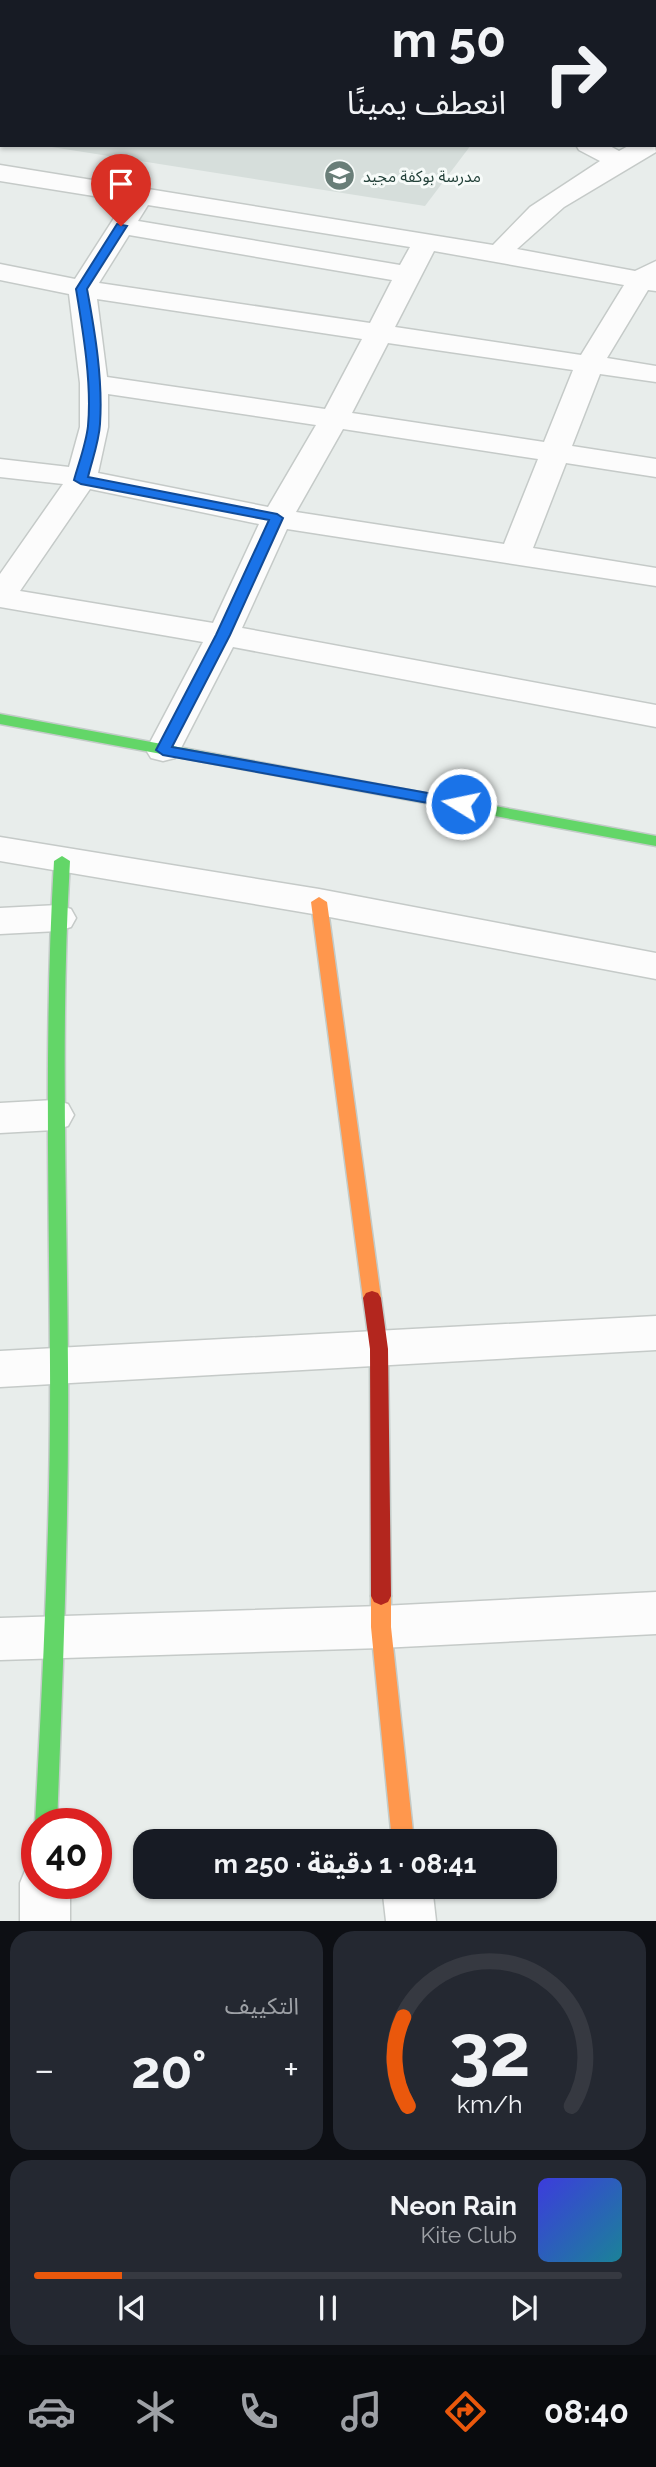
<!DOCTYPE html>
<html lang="ar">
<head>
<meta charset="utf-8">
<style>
	:root { --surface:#171b24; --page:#242831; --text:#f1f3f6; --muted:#9ea1a6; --line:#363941; --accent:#ea580c }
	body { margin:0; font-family:Raleway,"Noto Sans Arabic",sans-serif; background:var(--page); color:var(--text); direction:rtl; height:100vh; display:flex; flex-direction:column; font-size:26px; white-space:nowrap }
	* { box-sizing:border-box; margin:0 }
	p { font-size:23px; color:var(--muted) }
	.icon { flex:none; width:38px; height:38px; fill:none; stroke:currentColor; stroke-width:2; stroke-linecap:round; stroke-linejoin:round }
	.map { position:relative; height:1921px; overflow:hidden; direction:ltr }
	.drawer { display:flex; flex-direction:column; gap:10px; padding:10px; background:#0d0f14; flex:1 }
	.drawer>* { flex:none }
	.top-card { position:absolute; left:0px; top:0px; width:656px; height:147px; box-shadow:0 2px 5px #0004; direction:rtl; background:#171b24; color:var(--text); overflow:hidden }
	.speed { position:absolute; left:21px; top:1808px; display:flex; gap:14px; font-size:35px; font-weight:700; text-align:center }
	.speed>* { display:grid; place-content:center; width:91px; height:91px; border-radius:50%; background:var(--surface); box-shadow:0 2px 5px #0004; line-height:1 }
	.speed .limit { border:10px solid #d22; background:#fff; color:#111 }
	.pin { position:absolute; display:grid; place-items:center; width:60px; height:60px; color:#fff; margin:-72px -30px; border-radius:50% 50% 50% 0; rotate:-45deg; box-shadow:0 0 7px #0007 }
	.pin .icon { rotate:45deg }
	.me { position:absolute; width:77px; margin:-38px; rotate:280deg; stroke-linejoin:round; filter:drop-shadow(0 0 5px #0008) }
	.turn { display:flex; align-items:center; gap:24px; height:147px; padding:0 35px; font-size:32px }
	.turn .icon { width:91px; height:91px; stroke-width:2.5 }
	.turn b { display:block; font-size:49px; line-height:60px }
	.big { font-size:52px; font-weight:700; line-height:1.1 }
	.drawer .tile { flex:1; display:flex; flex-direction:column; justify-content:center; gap:10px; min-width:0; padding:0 24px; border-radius:21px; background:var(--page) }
	.drawer .dial { align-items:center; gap:0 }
	.dial svg { height:182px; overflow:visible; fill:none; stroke:var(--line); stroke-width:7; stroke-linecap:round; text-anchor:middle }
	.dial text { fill:var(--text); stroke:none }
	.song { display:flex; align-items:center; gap:21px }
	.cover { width:84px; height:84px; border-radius:10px; background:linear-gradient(135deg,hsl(240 70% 55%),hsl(190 70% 35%)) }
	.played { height:7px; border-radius:4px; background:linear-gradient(90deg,var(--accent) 15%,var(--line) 15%) }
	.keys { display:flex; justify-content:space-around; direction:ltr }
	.heat { display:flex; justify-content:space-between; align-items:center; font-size:38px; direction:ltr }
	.drawer .tiles { flex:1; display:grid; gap:10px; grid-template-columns:1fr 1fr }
	.tile:last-child { grid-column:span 2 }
	.trip { position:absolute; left:133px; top:1829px; width:424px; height:70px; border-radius:21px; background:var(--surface); box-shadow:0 2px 5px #0004; font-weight:700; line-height:70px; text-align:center; direction:rtl }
	.menu { display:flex; height:112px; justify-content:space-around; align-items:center; background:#090b0e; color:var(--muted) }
	.menu .icon { width:49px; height:49px }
	.menu .on { color:var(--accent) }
	.menu b { font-size:32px; color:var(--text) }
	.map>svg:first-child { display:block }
</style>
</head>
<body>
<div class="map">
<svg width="656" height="1921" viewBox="0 0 656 1921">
	<rect width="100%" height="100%" fill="#e8edeb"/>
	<path fill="#d6dedb" d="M39,145h432l-46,61z"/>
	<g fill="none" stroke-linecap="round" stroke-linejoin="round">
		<defs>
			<path id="street" d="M70,0h25l1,2h-25z
				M367,0h26l1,2h-26z
				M535,0h25l-26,2z
				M654,33h2l-2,15z
				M654,139l2,13 -92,55 -47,42 118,22 21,-10v30l-8,-1 -41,68 49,8v16l-56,-8 -28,72 84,13v18l-90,-14 -33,85 123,20v18l-369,-57 -45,99 414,77v22l-423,-80 -53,103 -5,8 -12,3 -12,-3 -5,-8 57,-108 -203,-35v-33l63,-90 -63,-7v-18l69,8 11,-40v-44l-11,-89 -69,-14v-16l75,15 50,-78 -125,-20v-16l493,80 37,-38 70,-46 -21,-11 -3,-5h32l11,6 11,-6h24zM148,205l262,42 -10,18 -262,-44zM129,235l263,45 -22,43 -271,-40zM434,251l190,34 -43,70 -186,-28zM97,299l265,40 -37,70 -218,-32zM388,343l185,27 -29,72 -192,-29zM108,394l208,31 -48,82 -170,-34 10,-46zM343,429l195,30 -34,85 -208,-32zM90,489l169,35 -46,99 -193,-32z
				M0,837l319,52 337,64v26l-337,-64 -319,-54z
				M58,905l13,4 5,9 -5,9 -13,4 -58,3v-26z
				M54,1100l14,4 6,11 -6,11 -14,4 -54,3v-30z
				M656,1316v34l-656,37v-36z
				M656,1592v42l-275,14 -381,12v-42l381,-12z
				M37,1862v21h33v38h-50v-38l7,-17z
				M382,1886h50l4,35h-50z"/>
			<path id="fast" d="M0,714l656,122v10l-656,-122z
				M62,856l8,5c-10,169 -3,338 -2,508 1,151 -5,303 -11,455h-20v3l-2,-3c8,-153 16,-307 15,-460 -1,-168 -6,-335 4,-503z"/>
			<path id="slow" d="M319,897l8,5 54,396 -3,5 -6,2 -6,-2 -3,-5 -52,-396z
				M381,1587l7,3 3,6v31l23,214h-22l-21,-214v-31l3,-6z"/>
			<path id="jam" d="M650,0h6v3l-5,-1z
				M372,1291l6,2 3,5 7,51 3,247 -3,6 -7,3 -7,-3 -3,-6 -1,-247 -7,-51 3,-5z"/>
		</defs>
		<use href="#street" stroke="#c5cac8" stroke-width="3"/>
		<use href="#fast" stroke="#c3cbc8" stroke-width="3"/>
		<use href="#slow" stroke="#c3cbc8" stroke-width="3"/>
		<use href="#jam" stroke="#c3cbc8" stroke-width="3"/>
		<use href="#street" fill="#fcfcfc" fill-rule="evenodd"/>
		<use href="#fast" fill="#63d668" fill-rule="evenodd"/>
		<use href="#slow" fill="#ff974d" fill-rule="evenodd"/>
		<use href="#jam" fill="#b3261e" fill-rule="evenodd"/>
	</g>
	<path fill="#1a73e8" stroke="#114b97" stroke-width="2" d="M117,224l10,2 -40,63c8,43 16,91 13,135 -1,18 -8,36 -12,53l189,37 6,4 -53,117 -58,112 289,52 8,5 -2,3 -6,2 -298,-54 -7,-5 60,-115 53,-115 -188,-36 -7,-4c5,-18 12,-36 14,-54 4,-42 -5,-95 -12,-137z"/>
	<defs>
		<symbol id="school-disc" viewBox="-11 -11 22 22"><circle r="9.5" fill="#697e78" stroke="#f7fbf9"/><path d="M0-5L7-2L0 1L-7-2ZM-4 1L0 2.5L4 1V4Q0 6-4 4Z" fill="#fff"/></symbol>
	</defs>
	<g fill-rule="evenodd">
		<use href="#school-disc" x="322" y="158" width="35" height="35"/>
	</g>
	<g text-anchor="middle" stroke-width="6" stroke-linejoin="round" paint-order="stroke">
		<g font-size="16" fill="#24423a" stroke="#f7fbf9" text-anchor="start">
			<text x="363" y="182">مدرسة بوكفة مجيد</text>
		</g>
	</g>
</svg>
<div class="speed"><div class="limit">40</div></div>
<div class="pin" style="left:121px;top:226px;background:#d93025"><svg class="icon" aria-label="arrive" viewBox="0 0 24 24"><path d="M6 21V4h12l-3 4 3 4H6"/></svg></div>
<svg class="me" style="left:461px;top:804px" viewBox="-20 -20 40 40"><circle r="17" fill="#1a73e8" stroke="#fff" stroke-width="3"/><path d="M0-11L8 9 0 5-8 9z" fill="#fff"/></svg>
<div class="trip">08:41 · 1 دقيقة · 250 m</div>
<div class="top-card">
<div class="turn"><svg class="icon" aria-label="right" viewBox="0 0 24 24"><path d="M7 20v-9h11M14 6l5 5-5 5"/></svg><div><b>50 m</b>انعطف يمينًا</div></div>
</div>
</div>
<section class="drawer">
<div class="tiles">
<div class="tile dial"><svg viewBox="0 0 100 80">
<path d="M14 69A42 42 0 1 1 86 69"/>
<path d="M14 69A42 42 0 0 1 12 30" stroke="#ea580c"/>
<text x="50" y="56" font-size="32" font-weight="700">32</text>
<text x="50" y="72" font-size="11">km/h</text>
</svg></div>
<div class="tile"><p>التكييف</p>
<div class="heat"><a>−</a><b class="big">20°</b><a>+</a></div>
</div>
<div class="tile">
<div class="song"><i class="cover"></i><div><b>Neon Rain</b><p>Kite Club</p></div></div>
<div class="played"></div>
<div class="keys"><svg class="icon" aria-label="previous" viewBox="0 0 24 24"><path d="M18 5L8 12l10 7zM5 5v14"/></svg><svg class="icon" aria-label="pause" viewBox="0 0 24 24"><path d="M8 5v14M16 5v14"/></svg><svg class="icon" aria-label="next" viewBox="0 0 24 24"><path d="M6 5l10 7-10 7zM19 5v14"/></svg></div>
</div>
</div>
</section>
<nav class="menu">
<b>08:40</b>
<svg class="icon on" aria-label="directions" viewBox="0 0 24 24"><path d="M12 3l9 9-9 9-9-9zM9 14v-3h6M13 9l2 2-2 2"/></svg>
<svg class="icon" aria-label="music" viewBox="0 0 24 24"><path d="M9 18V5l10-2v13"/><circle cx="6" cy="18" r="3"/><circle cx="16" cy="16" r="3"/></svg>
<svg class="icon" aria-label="phone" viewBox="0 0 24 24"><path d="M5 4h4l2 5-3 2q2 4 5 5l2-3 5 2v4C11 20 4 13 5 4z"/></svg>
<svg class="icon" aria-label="climate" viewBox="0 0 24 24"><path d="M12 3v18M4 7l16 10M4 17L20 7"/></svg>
<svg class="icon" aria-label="car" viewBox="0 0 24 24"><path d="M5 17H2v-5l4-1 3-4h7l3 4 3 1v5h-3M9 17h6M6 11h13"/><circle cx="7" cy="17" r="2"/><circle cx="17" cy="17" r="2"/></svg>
</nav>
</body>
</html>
